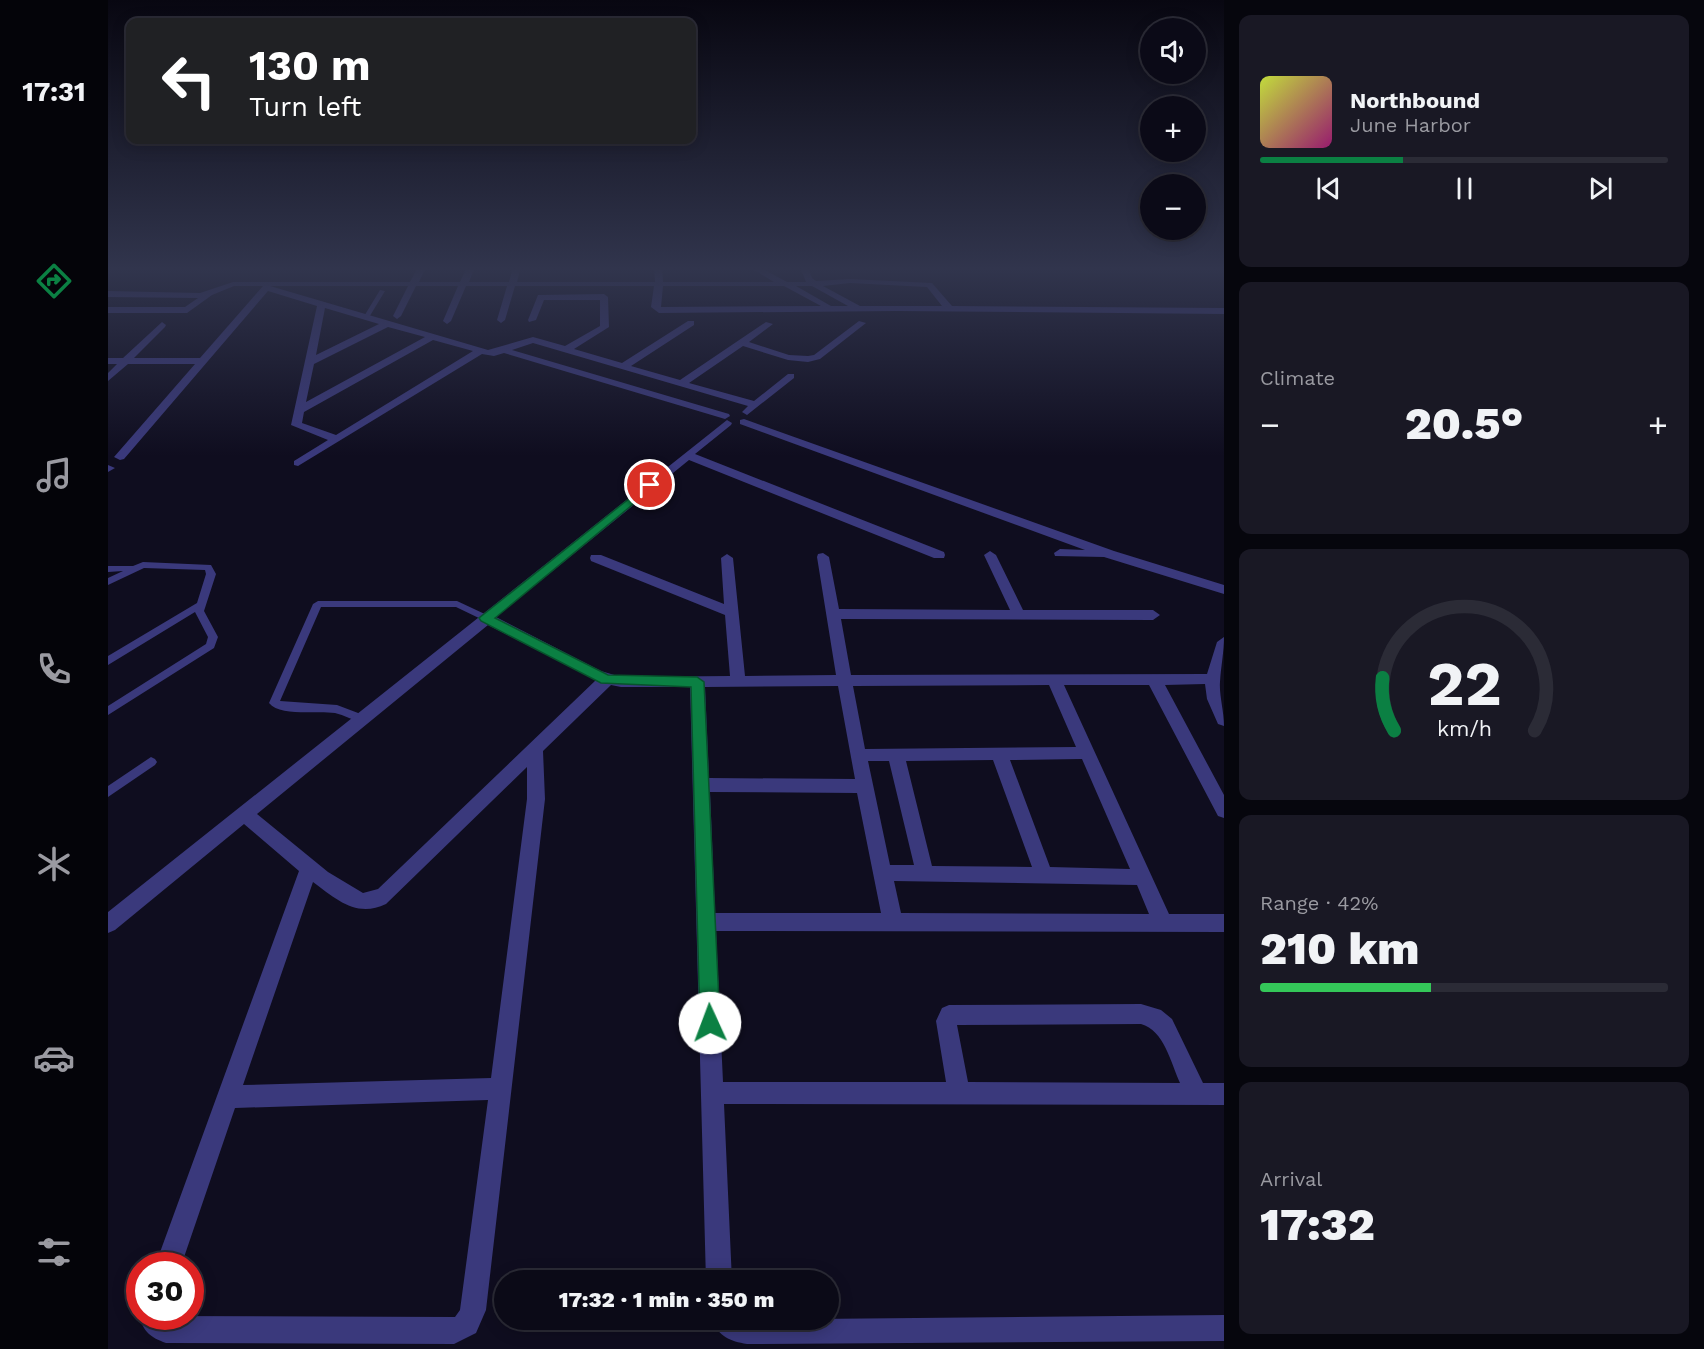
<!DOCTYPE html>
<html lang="en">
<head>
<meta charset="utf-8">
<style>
	:root { --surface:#0b0a17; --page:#191824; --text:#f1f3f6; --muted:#9a9aa1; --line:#2b2b36; --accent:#0b8043 }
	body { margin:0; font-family:"Work Sans",sans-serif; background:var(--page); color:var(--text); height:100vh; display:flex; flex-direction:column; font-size:22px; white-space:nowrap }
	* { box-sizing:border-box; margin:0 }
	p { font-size:20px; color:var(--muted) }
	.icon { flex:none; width:33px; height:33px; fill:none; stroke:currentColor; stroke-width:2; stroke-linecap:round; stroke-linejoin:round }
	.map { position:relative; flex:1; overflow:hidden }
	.side { display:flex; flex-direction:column; gap:15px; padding:15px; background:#06060d; width:480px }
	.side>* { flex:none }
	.hud { position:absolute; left:18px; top:18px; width:570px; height:126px; border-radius:12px; box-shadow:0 3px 15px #0003,0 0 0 2px var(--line); background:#202124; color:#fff; overflow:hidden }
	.buttons { position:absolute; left:1032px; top:18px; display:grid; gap:12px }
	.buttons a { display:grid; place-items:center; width:66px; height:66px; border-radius:50%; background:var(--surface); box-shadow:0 3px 15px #0003,0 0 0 2px var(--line); font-size:30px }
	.speed { position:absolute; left:18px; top:1252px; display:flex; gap:12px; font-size:30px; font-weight:700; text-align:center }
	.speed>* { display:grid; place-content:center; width:78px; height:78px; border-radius:50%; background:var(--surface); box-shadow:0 3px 15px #0003,0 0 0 2px var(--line); line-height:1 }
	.speed .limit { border:9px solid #d22; background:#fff; color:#111 }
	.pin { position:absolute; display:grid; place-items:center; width:51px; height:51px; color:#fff; margin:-26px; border:3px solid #fff; border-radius:50%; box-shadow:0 2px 6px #0007 }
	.me { position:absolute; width:66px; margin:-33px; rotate:358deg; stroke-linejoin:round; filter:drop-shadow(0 0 4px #0008) }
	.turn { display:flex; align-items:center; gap:21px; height:126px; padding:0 24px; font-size:27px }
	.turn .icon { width:78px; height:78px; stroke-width:2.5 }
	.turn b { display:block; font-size:42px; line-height:51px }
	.big { font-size:45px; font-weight:800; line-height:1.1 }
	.side .widget { flex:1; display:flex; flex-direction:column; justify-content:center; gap:9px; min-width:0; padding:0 21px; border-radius:12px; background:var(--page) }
	.side .dial { align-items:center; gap:0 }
	.dial svg { height:156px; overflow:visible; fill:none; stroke:var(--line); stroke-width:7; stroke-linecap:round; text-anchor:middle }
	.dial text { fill:var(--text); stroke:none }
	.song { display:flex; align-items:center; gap:18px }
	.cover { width:72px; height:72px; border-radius:9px; background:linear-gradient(135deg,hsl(70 70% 55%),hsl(320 70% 35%)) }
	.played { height:6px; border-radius:3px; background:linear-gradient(90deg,var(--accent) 35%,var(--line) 35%) }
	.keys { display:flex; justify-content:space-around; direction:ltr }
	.heat { display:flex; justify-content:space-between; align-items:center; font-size:33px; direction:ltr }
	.charge { height:9px; border-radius:4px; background:linear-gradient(90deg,#34c759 42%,var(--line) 0) }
	.trip { position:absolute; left:386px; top:1270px; width:345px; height:60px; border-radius:30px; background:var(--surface); box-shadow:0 3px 15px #0003,0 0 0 2px var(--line); font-weight:800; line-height:60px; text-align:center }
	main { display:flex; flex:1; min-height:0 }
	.dock { display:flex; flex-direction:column; width:108px; justify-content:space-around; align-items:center; background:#040409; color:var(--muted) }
	.dock .icon { width:42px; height:42px }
	.dock .active { color:var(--accent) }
	.dock b { font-size:27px; color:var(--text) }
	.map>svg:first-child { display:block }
</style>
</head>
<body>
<main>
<nav class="dock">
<b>17:31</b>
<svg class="icon active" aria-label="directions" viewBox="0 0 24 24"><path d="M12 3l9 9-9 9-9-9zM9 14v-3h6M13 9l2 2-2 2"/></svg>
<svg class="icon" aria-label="music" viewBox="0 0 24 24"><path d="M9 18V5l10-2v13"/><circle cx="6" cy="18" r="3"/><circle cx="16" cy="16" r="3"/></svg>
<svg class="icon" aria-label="phone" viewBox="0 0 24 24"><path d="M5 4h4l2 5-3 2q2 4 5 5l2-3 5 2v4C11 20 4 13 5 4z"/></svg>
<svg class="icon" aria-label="climate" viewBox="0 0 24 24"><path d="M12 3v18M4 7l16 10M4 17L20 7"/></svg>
<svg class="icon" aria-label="car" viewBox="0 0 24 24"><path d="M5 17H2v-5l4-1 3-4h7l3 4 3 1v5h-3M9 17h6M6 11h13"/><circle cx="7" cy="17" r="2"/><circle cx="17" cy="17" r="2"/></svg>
<svg class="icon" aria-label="filters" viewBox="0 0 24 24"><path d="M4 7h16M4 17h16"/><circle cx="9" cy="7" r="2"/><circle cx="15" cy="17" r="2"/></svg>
</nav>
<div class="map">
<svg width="1116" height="1349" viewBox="0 0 1116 1349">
	<rect width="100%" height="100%" fill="#0f0d1f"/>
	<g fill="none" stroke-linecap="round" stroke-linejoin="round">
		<path fill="#3a397c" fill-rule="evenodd" d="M272,290l5,1 -17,28h-4l-1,-1z
			M35,562l68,3 5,9 -12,37 14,26 -4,11 -106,67v-9l98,-62 2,-7 -13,-25 -87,53v-9l89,-53 9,-29 -1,-4 -61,-2 -36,17v-7l15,-7 -15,1v-6h25z
			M210,601h139l32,15 2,2 -2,2h-6l-27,-13h-135l-41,94 57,4 29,11 2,3 -2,3 -4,1c-9,-3 -18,-8 -27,-10 -18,-3 -55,4 -66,-10l44,-99z
			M43,757l4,2 2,3 -2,3 -47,32v-11z"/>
		<path fill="#3a397c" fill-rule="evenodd" d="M310,267h8l-7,15h41l7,-15h8l-6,15h40l4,-15h8l-4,15h138l-1,-15h8l1,15h111l-25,-15h10l28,15h19l-6,-15h8l4,11 4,3 34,-2 82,4 20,23 272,2v6l-327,-3 -238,2 -8,-6 3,-21h-139l-10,34 -4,3 -4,-3 10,-34h-41l-15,35 -4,3 -4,-3 15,-35h-42l-15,30 -4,3 -4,-3 15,-30h-138l218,64 45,-13 32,9 35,-20v-26h-56l-8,20 -7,2 -1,-2 10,-25 66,-1 4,3 1,30 -35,22 48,14 66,-42h6v4l-63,41 49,14 86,-58 7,2 -24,18 40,13 19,1 6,-1 45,-34 7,2 -46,36 -12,3 -20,-2 -45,-14 -54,37 65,18 34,-27h6v4l-47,37 -5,-3 6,-6 -215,-63 -21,7 217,64 1,2 -5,3 -221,-66 -10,3 -12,-2 -184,112 -4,-1v-4l34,-21 -37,-15 26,-119 -49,-15 -144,168 -4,1 -6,-3 81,-93h-67l-20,17v-8l9,-9h-9v-6h15l39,-36 4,3 -1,2 -31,31h66l63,-72h-29l-22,9 -25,18h-79v-6h77l13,-9 -90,-1v-6l92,2 33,-11h177zM742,283l77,4 15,19h-82l-37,-20zM555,286h121l37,20 -160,1zM688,286h16l36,20h-17zM217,308l54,16 -63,31zM280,327l37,10 -119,65 8,-38zM325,340l40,11 -137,84 -34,-12 2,-11z
			M636,419l370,132 110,34v9l-120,-37 -49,-1 -1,-3 6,-4 25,1 -345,-126v-4z
			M619,420l5,3 -1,2 -36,29 249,98 1,3 -1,3h-10l-245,-98 -193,157 105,54 20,6 109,-1 -5,-61 -134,-54 -1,-3 1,-3h10l123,49 -3,-46 6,-4 6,4 12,118 91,-1 -19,-118 1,-3 5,-1 6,4 10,52 171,1 -26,-55 6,-4 6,4 27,55h130l7,5 -7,5 -312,-1 10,56 356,-1 10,-32 7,-5c0,15 -3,29 -4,45 -1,13 4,29 4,44l-6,-2 -11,-25 -2,-15 -40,1 59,110v23l-6,-2 -69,-131h-85l105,229h55v18l-508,-1 7,151h223l-10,-61 6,-13 7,-3 192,-1 20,6 11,9 31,64h21v22l-500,-1 8,177h-26l-16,-594h-69l-10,-2 -68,66 2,48 -59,511 -10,23 -22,11 -288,-1c-16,-6 -21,-10 -27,-26l1,-1 315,1 5,-7 28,-210 -253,8 -54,158h-26l144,-395 -55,-47 -129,106 -7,3v-21zM380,625l108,55 -218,209 -15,4 -35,-21 -71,-58zM941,685l27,62 -211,2 -12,-63zM730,686l17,93 -146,-1 -4,-91zM974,759l48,110 -80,-2 -40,-107zM885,760l39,107 -100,-1 -26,-105zM760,761h21l25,104h-24zM419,767v32l-36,279 -248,7 70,-203c24,18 44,36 73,22zM602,792l147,1 24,120h-166zM786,881l243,4 12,29 -248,-1zM1033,1024c23,6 30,39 39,59l-212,-1 -11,-57z
			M0,465l7,3 -7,4z
			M1116,1315v26l-477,3c-17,-3 -28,-7 -35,-24z"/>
	</g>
	<linearGradient id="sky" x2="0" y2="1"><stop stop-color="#080711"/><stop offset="0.59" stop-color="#31354d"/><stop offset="1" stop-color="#31354d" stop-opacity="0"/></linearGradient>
	<rect width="1116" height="456" fill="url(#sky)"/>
	<path fill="#0b8043" stroke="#07532c" stroke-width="1.5" d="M542,482l6,3 -2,2 -159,131 113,57 89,2 7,5 16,341 -3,7 -7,3 -7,-3 -3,-7 -9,-336 -90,-4 -120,-62 -2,-3z"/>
</svg>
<div class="buttons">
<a><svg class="icon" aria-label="sound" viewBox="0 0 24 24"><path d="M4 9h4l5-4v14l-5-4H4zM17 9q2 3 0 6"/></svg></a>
<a>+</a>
<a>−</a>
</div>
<div class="speed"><div class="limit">30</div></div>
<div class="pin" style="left:542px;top:485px;background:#d93025"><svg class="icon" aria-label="arrive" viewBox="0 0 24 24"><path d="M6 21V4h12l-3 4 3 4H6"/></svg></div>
<svg class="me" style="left:602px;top:1023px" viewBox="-20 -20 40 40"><circle r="19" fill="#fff"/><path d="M0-13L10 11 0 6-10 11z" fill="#0b8043"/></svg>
<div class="trip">17:32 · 1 min · 350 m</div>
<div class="hud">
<div class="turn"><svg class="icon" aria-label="left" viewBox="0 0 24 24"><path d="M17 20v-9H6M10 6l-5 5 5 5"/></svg><div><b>130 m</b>Turn left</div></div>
</div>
</div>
<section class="side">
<div class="widget">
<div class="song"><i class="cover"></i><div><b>Northbound</b><p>June Harbor</p></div></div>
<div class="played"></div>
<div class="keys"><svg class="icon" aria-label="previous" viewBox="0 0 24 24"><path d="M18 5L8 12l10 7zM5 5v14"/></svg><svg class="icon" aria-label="pause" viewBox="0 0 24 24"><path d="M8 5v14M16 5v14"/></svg><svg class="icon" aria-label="next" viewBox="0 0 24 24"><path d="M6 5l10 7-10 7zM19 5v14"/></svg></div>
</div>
<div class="widget"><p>Climate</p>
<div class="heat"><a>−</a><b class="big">20.5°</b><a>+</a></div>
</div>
<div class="widget dial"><svg viewBox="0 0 100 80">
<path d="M14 69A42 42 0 1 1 86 69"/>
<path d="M14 69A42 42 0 0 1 8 42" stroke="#0b8043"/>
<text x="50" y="56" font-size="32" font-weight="700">22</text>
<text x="50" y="72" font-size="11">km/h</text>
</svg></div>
<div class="widget"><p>Range · 42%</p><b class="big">210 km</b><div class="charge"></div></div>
<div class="widget"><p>Arrival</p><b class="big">17:32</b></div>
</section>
</main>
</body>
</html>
